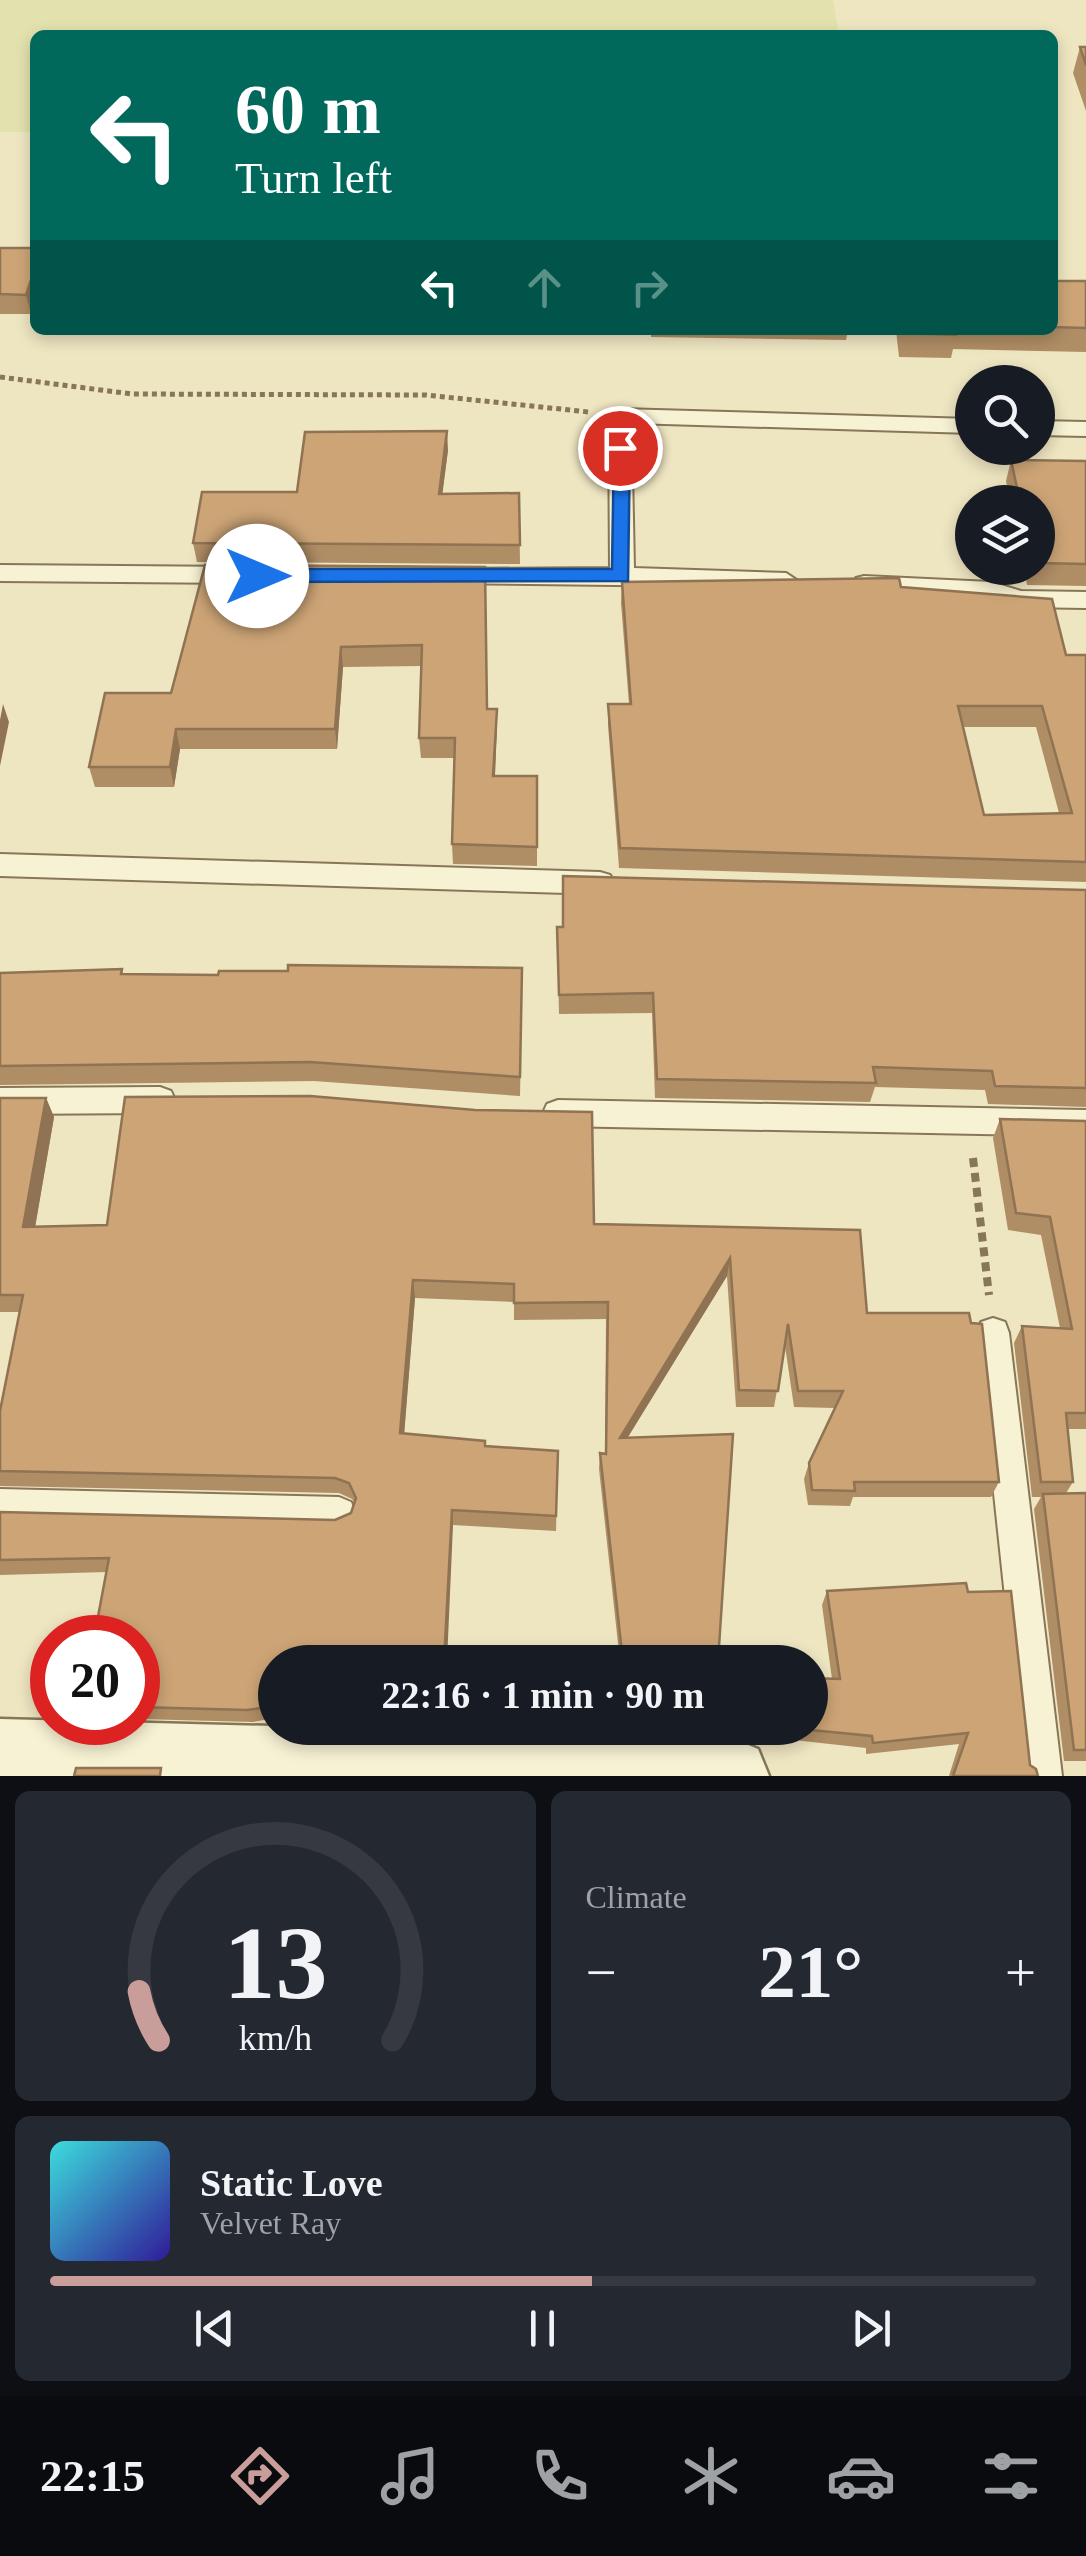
<!DOCTYPE html>
<html lang="en">
<head>
<meta charset="utf-8">
<style>
	:root { --surface:#171b24; --page:#242831; --text:#f1f3f6; --muted:#9ea1a6; --line:#363941; --accent:#c89d9a }
	body { margin:0; font-family:"Times New Roman",serif; background:var(--page); color:var(--text); height:100vh; display:flex; flex-direction:column; font-size:38px; white-space:nowrap }
	* { box-sizing:border-box; margin:0 }
	p { font-size:32px; color:var(--muted) }
	.icon { flex:none; width:55px; height:55px; fill:none; stroke:currentColor; stroke-width:2; stroke-linecap:round; stroke-linejoin:round }
	.map { position:relative; height:1776px; overflow:hidden }
	.sheet { display:flex; flex-direction:column; gap:15px; padding:15px; background:#0d0f14; flex:1 }
	.sheet>* { flex:none }
	.hud { position:absolute; left:30px; top:30px; width:1028px; height:305px; border-radius:15px; box-shadow:0 5px 15px #0003; background:#00695c; color:#fff; overflow:hidden }
	.fabs { position:absolute; left:955px; top:365px; display:grid; gap:20px }
	.fabs a { display:grid; place-items:center; width:100px; height:100px; border-radius:50%; background:var(--surface); box-shadow:0 5px 15px #0003; font-size:50px }
	.speed { position:absolute; left:30px; top:1615px; display:flex; gap:20px; font-size:50px; font-weight:700; text-align:center }
	.speed>* { display:grid; place-content:center; width:130px; height:130px; border-radius:50%; background:var(--surface); box-shadow:0 5px 15px #0003; line-height:1 }
	.speed .limit { border:15px solid #d22; background:#fff; color:#111 }
	.pin { position:absolute; display:grid; place-items:center; width:85px; height:85px; color:#fff; margin:-42px; border:5px solid #fff; border-radius:50%; box-shadow:0 2px 10px #0007 }
	.me { position:absolute; width:110px; margin:-55px; rotate:90deg; stroke-linejoin:round; filter:drop-shadow(0 0 8px #0008) }
	.turn { display:flex; align-items:center; gap:35px; height:210px; padding:0 40px; font-size:45px }
	.turn .icon { width:130px; height:130px; stroke-width:2.5 }
	.turn b { display:block; font-size:70px; line-height:85px }
	.lanes { display:flex; align-items:center; height:95px; padding:0 40px; background:#0003; justify-content:center; gap:50px; direction:ltr }
	.lanes .off { opacity:.35 }
	.big { font-size:75px; font-weight:800; line-height:1.1 }
	.sheet .widget { flex:1; display:flex; flex-direction:column; justify-content:center; gap:15px; min-width:0; padding:0 35px; border-radius:15px; background:var(--page) }
	.sheet .dial { align-items:center; gap:0 }
	.dial svg { height:260px; overflow:visible; fill:none; stroke:var(--line); stroke-width:7; stroke-linecap:round; text-anchor:middle }
	.dial text { fill:var(--text); stroke:none }
	.song { display:flex; align-items:center; gap:30px }
	.cover { width:120px; height:120px; border-radius:15px; background:linear-gradient(135deg,hsl(180 70% 55%),hsl(250 70% 35%)) }
	.played { height:10px; border-radius:5px; background:linear-gradient(90deg,var(--accent) 55%,var(--line) 55%) }
	.keys { display:flex; justify-content:space-around; direction:ltr }
	.heat { display:flex; justify-content:space-between; align-items:center; font-size:55px; direction:ltr }
	.sheet .tiles { flex:1; display:grid; gap:15px; grid-template-columns:1fr 1fr }
	.widget:last-child { grid-column:span 2 }
	.trip { position:absolute; left:258px; top:1645px; width:570px; height:100px; border-radius:50px; background:var(--surface); box-shadow:0 5px 15px #0003; font-weight:800; line-height:100px; text-align:center }
	.menu { display:flex; height:160px; justify-content:space-around; align-items:center; background:#090b0e; color:var(--muted) }
	.menu .icon { width:70px; height:70px }
	.menu .selected { color:var(--accent) }
	.menu b { font-size:45px; color:var(--text) }
	.map>svg:first-child { display:block }
</style>
</head>
<body>
<div class="map">
<svg width="1086" height="1776" viewBox="0 0 1086 1776">
	<rect width="100%" height="100%" fill="#eee5c1"/>
	<path fill="#e3e1ae" d="M0,0h833l6,35h-804v97h-35z"/>
	<g fill="none" stroke-linecap="round" stroke-linejoin="round">
		<defs>
			<path id="lane" d="M620,409l352,10v14l-341,-10 3,145 152,5 12,8 -4,6 -354,-4 -4,-6 12,-8 162,-1 -1,-152z
				M1038,421l48,1v14l-48,-1z
				M0,565l240,2 12,8 -12,8 -240,-2z
				M864,576l127,6 30,9 65,1v16l-65,-1 -31,-9 -134,-8 -4,-6 4,-6z
				M0,854l600,18 10,3 4,8 -4,8 -10,3 -600,-18z
				M160,1087l11,4 4,9 -4,9 -11,4 -160,1v-26z
				M558,1100l528,10v26l-528,-10 -11,-4 -4,-9 4,-9z
				M993,1318l12,4 4,11 53,443h-38l-47,-443 4,-11z
				M0,1489l339,8 12,5 5,12 -5,12 -12,5 -339,-8z"/>
			<path id="street" d="M0,1719l731,19 27,11 11,27h-769z"/>
		</defs>
		<use href="#lane" stroke="#877658" stroke-width="4"/>
		<use href="#street" stroke="#877658" stroke-width="5"/>
		<path stroke="#877658" stroke-width="5" stroke-dasharray="5 4" stroke-linecap="butt" d="M0,377l132,17 294,1 163,17"/>
		<path stroke="#877658" stroke-width="8" stroke-dasharray="9 6" stroke-linecap="butt" d="M973,1158l16,137"/>
		<use href="#lane" fill="#f8f2d4" fill-rule="evenodd"/>
		<use href="#street" fill="#f8f2d4" fill-rule="evenodd"/>
	</g>
	<path fill="#af8d65" fill-rule="evenodd" d="M1080,47h6v64l-13,-38z
		M0,248h35l-4,66h-31z
		M1052,281h34v71l-133,-3 -2,9 -52,-1 -3,-27h156z
		M651,330h197l-2,10 -195,-3z
		M448,450l-6,44 77,-1 1,71 -323,-2 -4,-19 104,-51z
		M1011,460l75,1v125l-59,-1 -3,-17h14v-66h-28l-4,-21z
		M485,567l2,142h10l-2,67h42v90l-84,-2 -1,-20 2,-86h-33l-2,-20 2,-72 -78,1 -6,82h-157l-6,38h-79l-6,-20 82,-74z
		M622,582l279,5 165,68h20v227l-467,-14 -11,-143v-21h21l-8,-101zM963,727h73l23,86 -75,2z
		M1086,890v217l-98,-3 -3,-14 -110,-3 -5,15 -215,-4 -3,-85 -93,1 -2,-87z
		M122,969l1,5 399,14 -2,108 -206,-15 -314,4v-112z
		M0,1098h46l8,19 -19,110 559,-3 266,6 7,83 132,169 -8,15h-138l-3,9 -42,-1 -4,-26 5,-16 26,-55 -41,-1 -9,-61 -11,61h-38l-9,-131 -99,161 90,225h-98l-21,-193 1,-16h5l1,-134 -92,1v-18l-99,-4 -11,135 82,13 72,5 -2,80 -103,-6 -178,137v56l-22,4 -115,-3v-81l-31,-66 -107,3v-63l335,8 16,-7 3,-11 -2,-3 -13,-6 -339,-7v-75l20,-99h-20z
		M1000,1119l86,2v308h-18l5,53 -7,11h20v268h-22l-30,-252 7,-12h-9l-18,-154 8,-17 38,2 -19,-93 -33,-5 -15,-92z
		M827,1591l141,1 62,173 8,11h-89l10,-32 -93,10v-6l-154,-17 -76,1 -2,-4h176l22,-49 -10,-74z
		M471,1728h79v2z"/>
	<path fill="#8f7353" d="M35,268v33l-4,13 -5,-19z
		M447,431l1,19 -8,63 -1,-19z
		M341,647l2,20 -6,82 -2,-20z
		M3,704l6,18 -9,44v-46z
		M497,709v20l-3,67 -1,-20z
		M176,729l4,20 -6,38 -4,-20z
		M46,1098l8,19 -22,128 -9,-18z
		M730,1258l-3,18 -109,177 2,-15z
		M413,1280l2,18 -12,151 -3,-16z
		M452,1510l1,15 -6,137h-3z"/>
	<path fill="#cca476" stroke="#8f7353" stroke-width="2.5" fill-rule="evenodd" d="M1080,47h6v18z
		M0,248h35v20l-9,27 -26,-1z
		M1052,281h34v47l-34,-1z
		M903,330h52l1,5 -53,-2z
		M447,431l-8,63 80,-1 1,52 -327,-2 9,-51h95l8,-60z
		M1011,460l75,1v103l-48,-1v-61h-18z
		M205,565l280,2 2,142h10l-4,67h44v71l-85,-3 3,-106h-36l3,-93 -81,2 -6,82h-159l-6,38h-81l16,-74h66z
		M899,578l2,9 151,12 14,56h20v207l-466,-14 -12,-144h23l-9,-122zM958,706h84l30,107 -88,2z
		M563,876l523,14v198l-91,-2 -3,-15 -119,-4 3,16 -219,-4 -4,-86 -94,2 -2,-68h6z
		M288,965l234,3 -2,109 -210,-15 -310,4v-93l122,-4 -1,5 97,1 1,-4h69z
		M310,1096l165,14 117,2 2,112 266,6 7,83h102l2,10 11,1 17,158h-145l1,9 -43,-1 -3,-27 34,-72h-45l-10,-67 -10,67 -39,-1 -9,-132 -110,180 113,-4 -15,228h-95l-23,-209 6,1 2,-152 -94,1v-19l-101,-4 -13,153 85,8v5l73,5 -2,65 -104,-6 -8,152h-169v44l-28,4 -109,-3v-69h-44l15,-80 -109,2v-48l335,8 16,-7 5,-15 -7,-15 -14,-5 -335,-7v-60l23,-116h-23v-197h46l-23,129 84,-2 18,-128z
		M1000,1119l86,2v292h-20l7,69h-32l-19,-156 50,3 -22,-112 -34,-4z
		M1086,1493v257h-12l-31,-256z
		M966,1583l2,9 43,-1 19,174 6,4 2,7h-85l15,-43 -95,10 -1,-7 -82,-8h20v-50l30,1 -13,-88z
		M76,1768h85l-1,8h-86z"/>
	<path fill="#1a73e8" stroke="#114b97" stroke-width="2.5" d="M614,444l16,4 -2,133 -371,1 -10,-6 10,-7h355z"/>
</svg>
<div class="fabs">
<a><svg class="icon" aria-label="search" viewBox="0 0 24 24"><circle cx="10" cy="10" r="6"/><path d="M15 15l6 6"/></svg></a>
<a><svg class="icon" aria-label="layers" viewBox="0 0 24 24"><path d="M12 4l9 5-9 5-9-5zM3 14l9 5 9-5"/></svg></a>
</div>
<div class="speed"><div class="limit">20</div></div>
<div class="pin" style="left:620px;top:448px;background:#d93025"><svg class="icon" aria-label="arrive" viewBox="0 0 24 24"><path d="M6 21V4h12l-3 4 3 4H6"/></svg></div>
<svg class="me" style="left:257px;top:576px" viewBox="-20 -20 40 40"><circle r="19" fill="#fff"/><path d="M0-13L10 11 0 6-10 11z" fill="#1a73e8"/></svg>
<div class="trip">22:16 · 1 min · 90 m</div>
<div class="hud">
<div class="turn"><svg class="icon" aria-label="left" viewBox="0 0 24 24"><path d="M17 20v-9H6M10 6l-5 5 5 5"/></svg><div><b>60 m</b>Turn left</div></div>
<div class="lanes"><svg class="icon" aria-label="left" viewBox="0 0 24 24"><path d="M17 20v-9H6M10 6l-5 5 5 5"/></svg><svg class="icon off" aria-label="ahead" viewBox="0 0 24 24"><path d="M12 20V5M6 11l6-6 6 6"/></svg><svg class="icon off" aria-label="right" viewBox="0 0 24 24"><path d="M7 20v-9h11M14 6l5 5-5 5"/></svg></div>
</div>
</div>
<section class="sheet">
<div class="tiles">
<div class="widget dial"><svg viewBox="0 0 100 80">
<path d="M14 69A42 42 0 1 1 86 69"/>
<path d="M14 69A42 42 0 0 1 8 54" stroke="#c89d9a"/>
<text x="50" y="56" font-size="32" font-weight="700">13</text>
<text x="50" y="72" font-size="11">km/h</text>
</svg></div>
<div class="widget"><p>Climate</p>
<div class="heat"><a>−</a><b class="big">21°</b><a>+</a></div>
</div>
<div class="widget">
<div class="song"><i class="cover"></i><div><b>Static Love</b><p>Velvet Ray</p></div></div>
<div class="played"></div>
<div class="keys"><svg class="icon" aria-label="previous" viewBox="0 0 24 24"><path d="M18 5L8 12l10 7zM5 5v14"/></svg><svg class="icon" aria-label="pause" viewBox="0 0 24 24"><path d="M8 5v14M16 5v14"/></svg><svg class="icon" aria-label="next" viewBox="0 0 24 24"><path d="M6 5l10 7-10 7zM19 5v14"/></svg></div>
</div>
</div>
</section>
<nav class="menu">
<b>22:15</b>
<svg class="icon selected" aria-label="directions" viewBox="0 0 24 24"><path d="M12 3l9 9-9 9-9-9zM9 14v-3h6M13 9l2 2-2 2"/></svg>
<svg class="icon" aria-label="music" viewBox="0 0 24 24"><path d="M9 18V5l10-2v13"/><circle cx="6" cy="18" r="3"/><circle cx="16" cy="16" r="3"/></svg>
<svg class="icon" aria-label="phone" viewBox="0 0 24 24"><path d="M5 4h4l2 5-3 2q2 4 5 5l2-3 5 2v4C11 20 4 13 5 4z"/></svg>
<svg class="icon" aria-label="climate" viewBox="0 0 24 24"><path d="M12 3v18M4 7l16 10M4 17L20 7"/></svg>
<svg class="icon" aria-label="car" viewBox="0 0 24 24"><path d="M5 17H2v-5l4-1 3-4h7l3 4 3 1v5h-3M9 17h6M6 11h13"/><circle cx="7" cy="17" r="2"/><circle cx="17" cy="17" r="2"/></svg>
<svg class="icon" aria-label="filters" viewBox="0 0 24 24"><path d="M4 7h16M4 17h16"/><circle cx="9" cy="7" r="2"/><circle cx="15" cy="17" r="2"/></svg>
</nav>
</body>
</html>
